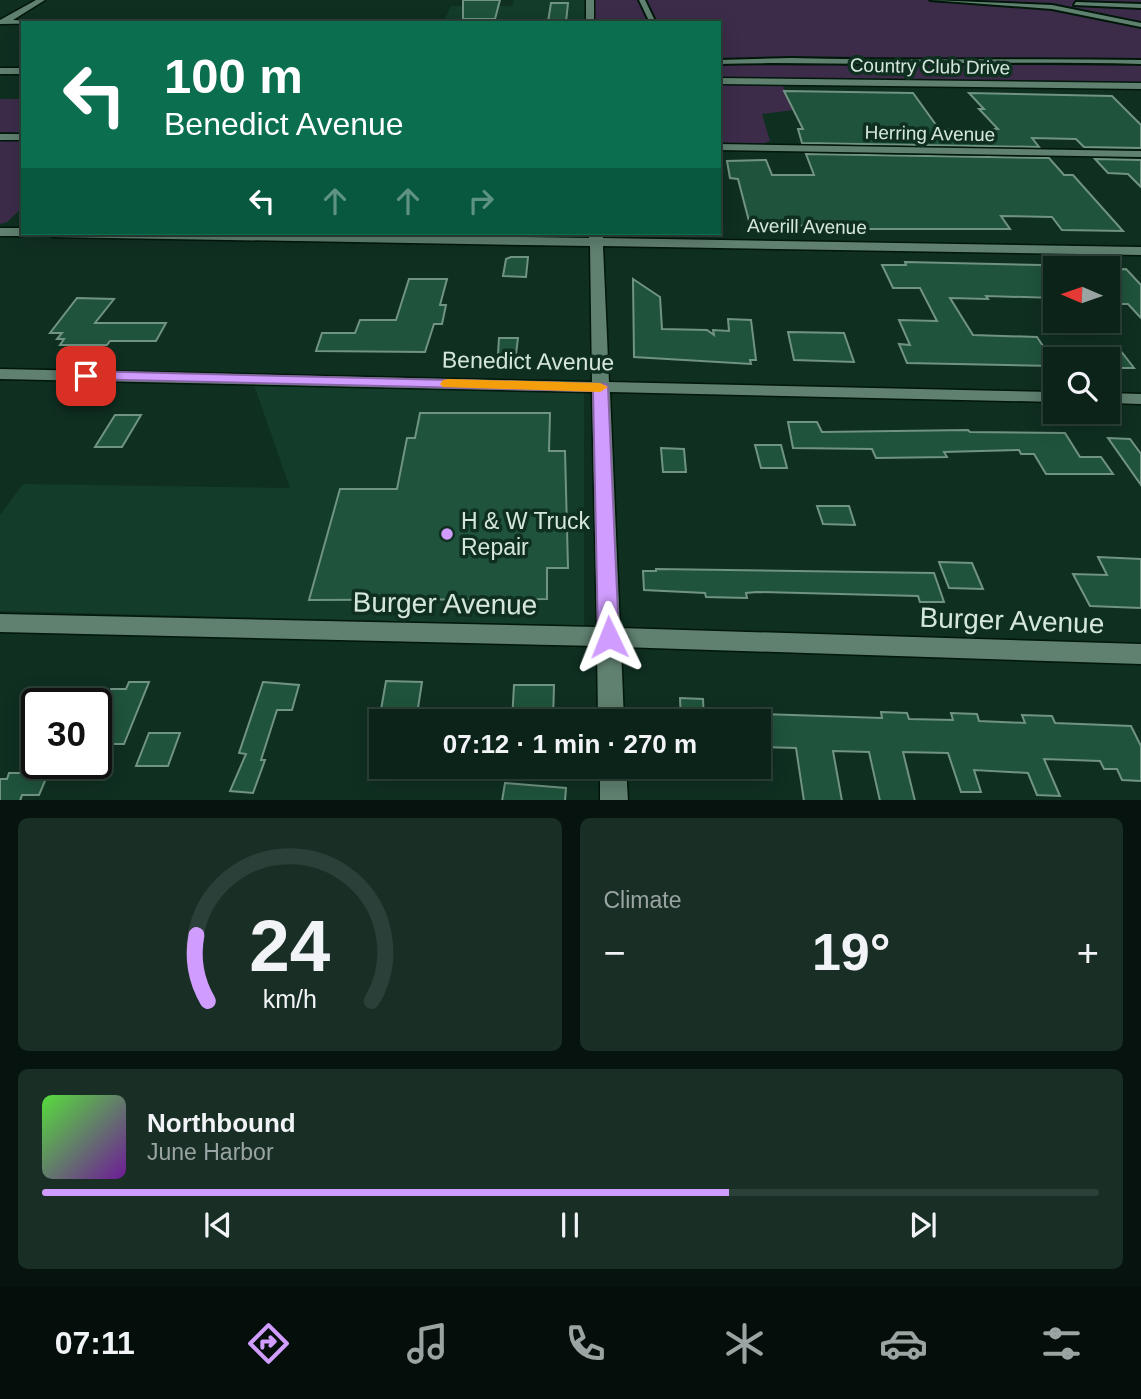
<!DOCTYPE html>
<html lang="en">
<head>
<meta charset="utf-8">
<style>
	:root { --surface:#0b2319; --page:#192f26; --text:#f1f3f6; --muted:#9aa4a2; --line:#2b4038; --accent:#d09dfe }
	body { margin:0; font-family:Helvetica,sans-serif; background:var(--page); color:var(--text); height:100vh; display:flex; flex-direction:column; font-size:26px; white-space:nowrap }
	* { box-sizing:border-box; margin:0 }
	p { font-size:23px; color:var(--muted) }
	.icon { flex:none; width:38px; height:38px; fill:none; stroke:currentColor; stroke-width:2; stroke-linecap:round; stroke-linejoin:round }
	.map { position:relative; height:800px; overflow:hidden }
	.details { display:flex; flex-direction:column; gap:18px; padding:18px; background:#06130e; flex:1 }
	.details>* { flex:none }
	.banner { position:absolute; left:21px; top:21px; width:700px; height:214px; border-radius:0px; box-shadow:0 4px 18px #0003,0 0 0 2px var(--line); background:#0b6e4f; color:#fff; overflow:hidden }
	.needle { width:46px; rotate:272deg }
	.controls { position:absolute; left:1043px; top:256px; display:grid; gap:14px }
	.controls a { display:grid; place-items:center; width:77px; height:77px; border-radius:0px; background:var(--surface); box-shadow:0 4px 18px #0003,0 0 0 2px var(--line); font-size:35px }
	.speed { position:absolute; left:21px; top:688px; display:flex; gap:14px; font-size:35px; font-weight:700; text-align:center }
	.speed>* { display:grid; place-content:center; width:91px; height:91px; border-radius:50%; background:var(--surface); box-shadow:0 4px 18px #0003,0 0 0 2px var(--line); line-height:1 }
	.speed .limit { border:4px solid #111; border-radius:10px; background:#fff; color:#111 }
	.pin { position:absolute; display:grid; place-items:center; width:60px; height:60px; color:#fff; margin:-30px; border-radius:14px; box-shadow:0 4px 10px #0006 }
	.me { position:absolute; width:77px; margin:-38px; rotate:358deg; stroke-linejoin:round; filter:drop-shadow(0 0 5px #0008) }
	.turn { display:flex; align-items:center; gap:24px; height:147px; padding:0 28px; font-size:32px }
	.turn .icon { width:91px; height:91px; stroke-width:2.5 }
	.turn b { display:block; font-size:49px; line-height:60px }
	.lanes { display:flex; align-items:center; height:66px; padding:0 28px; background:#0003; justify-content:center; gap:35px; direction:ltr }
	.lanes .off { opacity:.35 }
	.big { font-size:52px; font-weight:800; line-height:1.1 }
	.details .card { flex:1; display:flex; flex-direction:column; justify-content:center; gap:10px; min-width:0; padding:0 24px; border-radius:10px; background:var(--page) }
	.details .dial { align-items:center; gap:0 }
	.dial svg { height:182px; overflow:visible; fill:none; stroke:var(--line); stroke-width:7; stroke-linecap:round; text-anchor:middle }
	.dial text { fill:var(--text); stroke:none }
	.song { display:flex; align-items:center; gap:21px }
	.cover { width:84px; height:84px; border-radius:10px; background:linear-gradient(135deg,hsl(110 70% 55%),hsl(280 70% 35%)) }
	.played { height:7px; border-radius:4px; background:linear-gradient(90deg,var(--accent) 65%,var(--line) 65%) }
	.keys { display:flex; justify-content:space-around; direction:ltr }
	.heat { display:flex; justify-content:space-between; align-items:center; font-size:38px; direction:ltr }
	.details .tiles { flex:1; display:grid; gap:18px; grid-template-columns:1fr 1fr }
	.card:last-child { grid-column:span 2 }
	.trip { position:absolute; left:369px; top:709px; width:402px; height:70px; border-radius:0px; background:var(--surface); box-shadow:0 4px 18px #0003,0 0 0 2px var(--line); font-weight:800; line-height:70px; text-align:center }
	.menu { display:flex; height:112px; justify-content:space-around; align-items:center; background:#040e0a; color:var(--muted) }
	.menu .icon { width:49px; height:49px }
	.menu .active { color:var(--accent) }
	.menu b { font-size:32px; color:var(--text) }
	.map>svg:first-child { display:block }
</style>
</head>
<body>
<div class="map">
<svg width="1141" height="801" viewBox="0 0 1141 801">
	<rect width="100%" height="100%" fill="#0f2f21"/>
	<path fill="#133c2b" d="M514,0h81v23h-152l8,-17h61z
		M254,385l330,7v234l-584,-15v-96l23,-31 267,4z"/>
	<path fill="#3c2c4a" d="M595,0h546v84l-422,-6v-55h-124z
		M719,82l63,2 12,26 -32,4 8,27 -8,3 -43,-1z
		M0,99h23v34l-23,-1z
		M0,137l23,1v69l-16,15 -7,2z"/>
	<path fill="#1f533c" stroke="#719381" stroke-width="2" d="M463,0h37l-5,19h-32z
		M551,3h17l-2,19h-18z
		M784,91l129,2 26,36h59l-19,-20h5l-15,-16 143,3 29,29v23l-57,-1 -8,-8 -44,-1 7,9 -237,-4 -4,-14h5z
		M806,154l243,4 15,17h9l50,56 -61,-1 -10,-13 -51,-1 9,13h-169l-1,-3 -90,-1 -12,-46 -8,-1 -3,-17 39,-1 6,15h42z
		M1095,159l46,1v27l-13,-13 -20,-1z
		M511,257h17l-2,20 -23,-1 3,-17z
		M905,262l136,3 14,20v13l-69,-2 2,3 -38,-1 23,37 64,2 8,12h10v17l-148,-3 -8,-19 11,1 -11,-25 38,1 -17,-33h-27l-11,-23h24z
		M1126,269l15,16v33l-13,-14h-20v-34z
		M409,279h38l-7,26h6l-4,19h-8l-9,28 -109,-1 6,-18h33l5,-13h36z
		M633,279l27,18 2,32 45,1 7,5 -1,-5 16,1 -1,-12 23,1 5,40h-6l1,4 -117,-7z
		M77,298l37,1 -19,24h71l-10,18h-46l-3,4h-47l4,-6h-7l5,-6h-12z
		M788,332l56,1 10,29 -60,-2z
		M499,338h19l-2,16h-18z
		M1108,350h12l14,18h-26z
		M420,413h130l-1,38h16l3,117h-21v31l-238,1 31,-111h57l10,-51h8z
		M115,415h26l-19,32h-27z
		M788,422h29l5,10 146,-2 2,2 95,1 15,24h21l12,17h-67l-12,-20h-13l-2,-4 -75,2 3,5 -71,1 -4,-9 -79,-1z
		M1108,438l22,1 11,15v31z
		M755,445h26l6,23h-26z
		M661,448l23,1 2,23h-23z
		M817,506h32l6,19 -32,-1z
		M1098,557l43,2v49l-51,-2 -17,-32 34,1z
		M939,562l33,1 11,26 -34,-1z
		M656,569l278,4 10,29h-24l-2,-6 -161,-4 -11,1 1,5 -41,-1 -1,-4 -61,-3 -1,-19h13z
		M386,681l36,1 -6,39h-37z
		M129,682h20l-25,62h-28v-22l15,-33h15z
		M263,682l36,3 -7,25h-15l-16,50h4l-12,33 -23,-2 16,-37 -7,-1z
		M514,685h40l-1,36h-41z
		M680,698l23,1 1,22h-23z
		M881,712l26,1 2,6 44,1 -2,-7 26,1 2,7 46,2 -3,-8 30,1 3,7 76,3 10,20v35l-19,-1 -5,-11h-13l-4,-8 -56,-2 16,37 -23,-1 -9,-22 -54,-3 7,22h-20l-13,-39 -45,-1 12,49h-35l-11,-49 -36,-1 9,50h-38l-8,-53 -36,-1v-33l122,4z
		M149,733h31l-12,33h-32z
		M9,773h23l16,1 -9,21h-17l-2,6h-20v-22h7z
		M505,783l61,5 -1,13h-63z"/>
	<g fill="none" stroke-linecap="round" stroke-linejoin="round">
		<defs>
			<path id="lane" d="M639,0h6l11,23h-6z
				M930,0l122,5 89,18v4l-89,-18z
				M1076,2l65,2v4l-67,-3z
				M791,58c117,3 233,0 350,2v4c-86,-2 -171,-1 -256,0 -56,0 -110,-2 -166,0v-4z"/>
			<path id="street" d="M36,0h9l-32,20 48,3 -61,1v-4z
				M586,0h8v23h-8z
				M0,68h23v6h-23z
				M719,78l422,5v6l-422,-5z
				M0,134h23v6h-23z
				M719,144l422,7v6l-422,-7z
				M0,228h23v5h6l-6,3h-23z
				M46,233h236l307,5v-5h14v5l538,9v8l-538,-9 6,136 446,10v10l-445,-10 10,236 521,16v20l-520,-17 3,74h-26l-1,-75 -597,-14v-18l597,13 -5,-235 -592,-13v-10l592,13 -2,-136 -537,-9z
				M1108,393l33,1v10l-33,-1z
				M600,766h26l2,35h-28z"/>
		</defs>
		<use href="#lane" stroke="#00170a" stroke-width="4"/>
		<use href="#street" stroke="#00170a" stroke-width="3"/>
		<use href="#lane" fill="#608170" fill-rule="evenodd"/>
		<use href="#street" fill="#608170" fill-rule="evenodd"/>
	</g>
	<path fill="#d09dfe" stroke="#8766a5" stroke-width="2" d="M86,371l520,13 2,3 11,250 -3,6 -7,2 -8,-2 -3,-6 -5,-246 -512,-12 -3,-3z"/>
	<path fill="#f59e0b" d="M448,379l152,4 8,4 -8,5 -157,-5 -3,-3 3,-4z"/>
	<circle fill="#d09dfe" stroke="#0f2f21" stroke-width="2.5" cx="447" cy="534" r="7"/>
	<g text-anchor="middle" stroke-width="7" stroke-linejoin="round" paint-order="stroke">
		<g font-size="19" fill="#d5e7dd" stroke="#0f2f21">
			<text transform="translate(930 66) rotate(1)" y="7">Country Club Drive</text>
			<text transform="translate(930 133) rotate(1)" y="7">Herring Avenue</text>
			<text transform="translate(807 226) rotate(1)" y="7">Averill Avenue</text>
		</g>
		<g font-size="23" fill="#d5e7dd" stroke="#0f2f21">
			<text transform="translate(528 361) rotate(1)" y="8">Benedict Avenue</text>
		</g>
		<g font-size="23" fill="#d5e7dd" stroke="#0f2f21" text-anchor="start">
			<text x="461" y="529">H &amp; W Truck<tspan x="461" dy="26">Repair</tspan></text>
		</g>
		<g font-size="28" fill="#d5e7dd" stroke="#0f2f21">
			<text transform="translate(445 603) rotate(1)" y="10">Burger Avenue</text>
			<text transform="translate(1012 620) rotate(2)" y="10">Burger Avenue</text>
		</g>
	</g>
</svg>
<div class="controls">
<a><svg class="needle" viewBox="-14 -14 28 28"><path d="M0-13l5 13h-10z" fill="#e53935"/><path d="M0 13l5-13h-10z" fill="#9aa4a2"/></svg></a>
<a><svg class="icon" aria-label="search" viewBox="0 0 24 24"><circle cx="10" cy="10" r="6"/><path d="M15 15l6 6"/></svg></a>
</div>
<div class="speed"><div class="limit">30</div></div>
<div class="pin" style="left:86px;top:376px;background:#d93025"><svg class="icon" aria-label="arrive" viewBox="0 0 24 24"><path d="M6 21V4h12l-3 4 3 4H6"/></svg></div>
<svg class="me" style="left:609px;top:637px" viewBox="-20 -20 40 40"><path d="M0-17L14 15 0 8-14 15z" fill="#d09dfe" stroke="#fff" stroke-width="4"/></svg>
<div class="trip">07:12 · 1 min · 270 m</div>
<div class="banner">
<div class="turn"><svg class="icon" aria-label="left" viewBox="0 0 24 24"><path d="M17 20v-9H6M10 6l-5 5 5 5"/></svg><div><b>100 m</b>Benedict Avenue</div></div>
<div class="lanes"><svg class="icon" aria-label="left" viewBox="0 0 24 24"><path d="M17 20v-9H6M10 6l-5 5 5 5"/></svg><svg class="icon off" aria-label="ahead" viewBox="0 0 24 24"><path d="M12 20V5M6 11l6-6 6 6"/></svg><svg class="icon off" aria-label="ahead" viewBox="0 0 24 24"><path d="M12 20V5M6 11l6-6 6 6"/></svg><svg class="icon off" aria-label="right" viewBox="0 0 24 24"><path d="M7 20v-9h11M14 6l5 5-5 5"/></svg></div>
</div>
</div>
<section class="details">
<div class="tiles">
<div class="card dial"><svg viewBox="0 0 100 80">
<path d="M14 69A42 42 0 1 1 86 69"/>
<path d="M14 69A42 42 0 0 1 9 40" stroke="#d09dfe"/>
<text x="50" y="56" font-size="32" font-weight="700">24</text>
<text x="50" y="72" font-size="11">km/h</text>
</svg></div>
<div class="card"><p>Climate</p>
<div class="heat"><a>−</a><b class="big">19°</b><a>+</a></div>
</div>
<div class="card">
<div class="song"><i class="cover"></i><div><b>Northbound</b><p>June Harbor</p></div></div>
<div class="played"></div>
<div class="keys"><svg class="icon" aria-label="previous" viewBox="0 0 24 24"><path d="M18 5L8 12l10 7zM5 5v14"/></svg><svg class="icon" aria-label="pause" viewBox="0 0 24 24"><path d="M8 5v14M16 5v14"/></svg><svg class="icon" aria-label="next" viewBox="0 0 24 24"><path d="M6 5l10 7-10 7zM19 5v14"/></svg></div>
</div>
</div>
</section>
<nav class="menu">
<b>07:11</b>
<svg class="icon active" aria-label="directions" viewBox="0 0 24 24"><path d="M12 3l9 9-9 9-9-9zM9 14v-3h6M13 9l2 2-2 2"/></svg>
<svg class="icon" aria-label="music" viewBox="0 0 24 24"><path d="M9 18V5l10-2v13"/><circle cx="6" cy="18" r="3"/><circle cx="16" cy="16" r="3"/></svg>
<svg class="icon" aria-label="phone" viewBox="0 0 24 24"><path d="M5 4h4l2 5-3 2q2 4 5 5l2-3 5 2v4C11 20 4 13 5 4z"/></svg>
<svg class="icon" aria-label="climate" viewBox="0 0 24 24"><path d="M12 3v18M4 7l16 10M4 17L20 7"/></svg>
<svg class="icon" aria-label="car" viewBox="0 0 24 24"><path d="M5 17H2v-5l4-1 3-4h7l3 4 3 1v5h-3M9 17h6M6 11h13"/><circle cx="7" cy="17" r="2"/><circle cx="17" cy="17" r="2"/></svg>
<svg class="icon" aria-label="filters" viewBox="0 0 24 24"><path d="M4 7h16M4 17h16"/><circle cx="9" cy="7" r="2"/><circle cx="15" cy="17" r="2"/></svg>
</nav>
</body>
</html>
